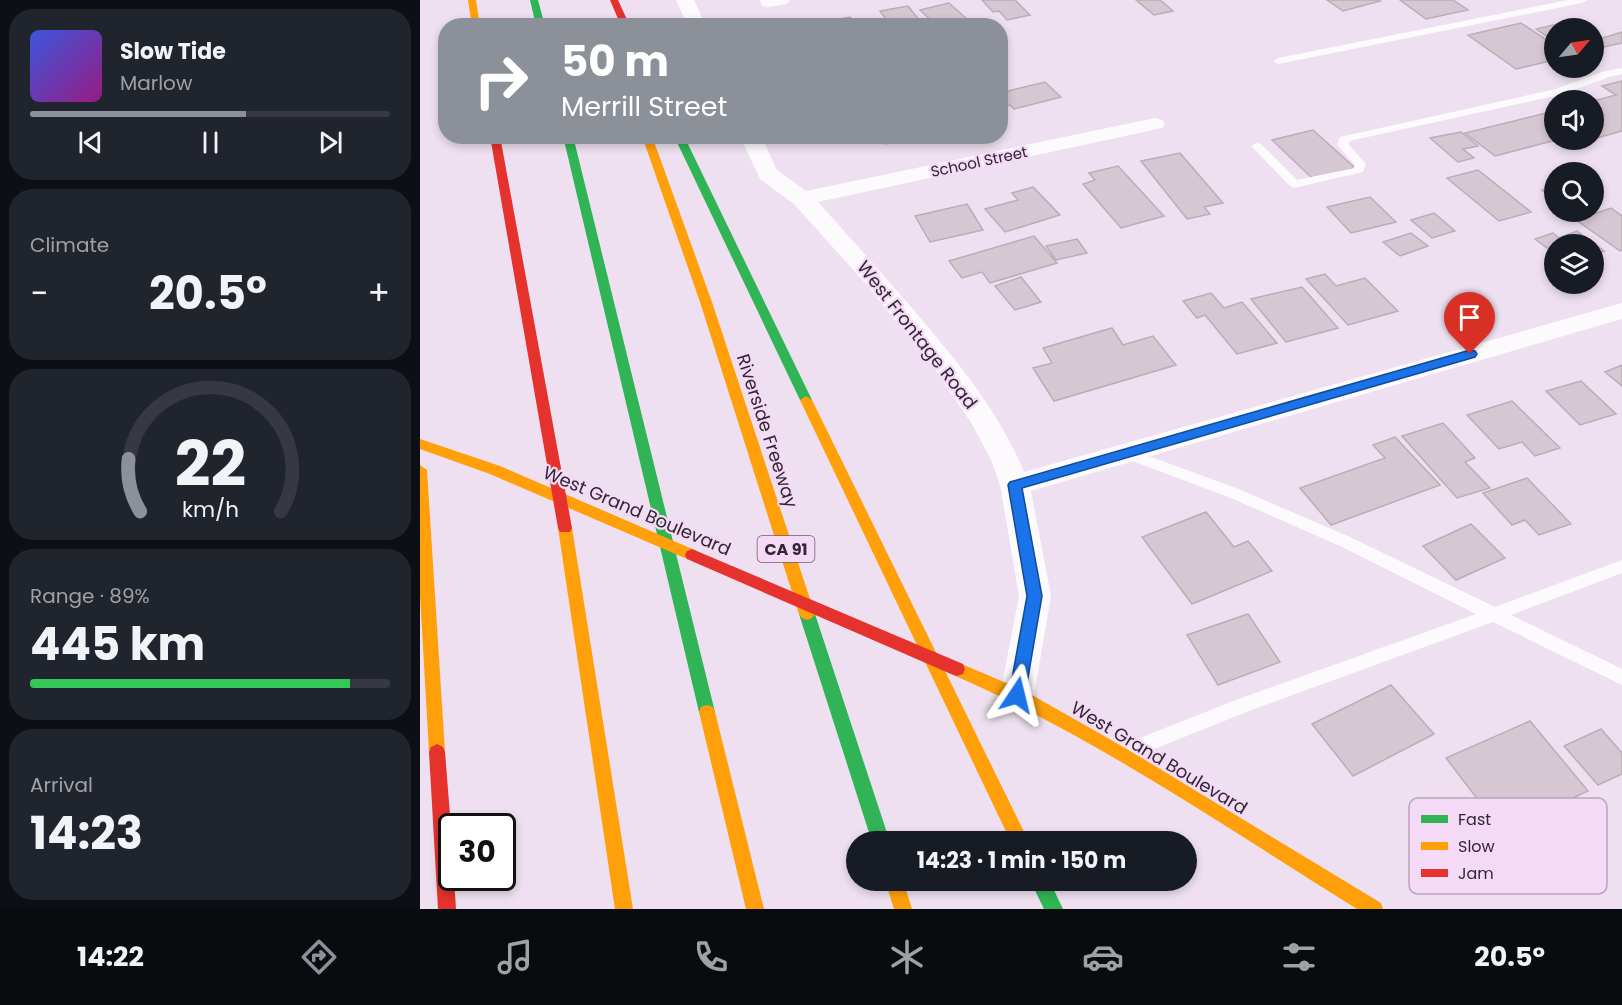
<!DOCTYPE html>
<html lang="en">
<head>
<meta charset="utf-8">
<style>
	:root { --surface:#171b24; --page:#20242c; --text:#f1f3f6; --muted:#9ea1a6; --line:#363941; --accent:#8c9099 }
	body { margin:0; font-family:Poppins,sans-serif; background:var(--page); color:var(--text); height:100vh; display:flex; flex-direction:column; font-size:22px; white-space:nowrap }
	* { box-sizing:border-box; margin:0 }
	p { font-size:20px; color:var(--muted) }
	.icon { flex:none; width:33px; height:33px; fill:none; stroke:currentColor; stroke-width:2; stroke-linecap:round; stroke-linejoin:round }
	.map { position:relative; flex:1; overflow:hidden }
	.panel { display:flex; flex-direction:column; gap:9px; padding:9px; background:#0d0f14; width:420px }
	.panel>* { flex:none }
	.hud { position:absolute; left:18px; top:18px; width:570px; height:126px; border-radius:24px; box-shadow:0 3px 9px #0003; background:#8c9099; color:#fff; overflow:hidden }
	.needle { width:39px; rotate:61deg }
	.buttons { position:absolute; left:1124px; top:18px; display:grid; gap:12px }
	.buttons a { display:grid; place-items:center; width:60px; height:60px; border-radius:50%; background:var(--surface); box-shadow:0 3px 9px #0003; font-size:30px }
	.speed { position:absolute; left:18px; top:813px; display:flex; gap:12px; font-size:30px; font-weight:700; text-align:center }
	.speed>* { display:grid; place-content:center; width:78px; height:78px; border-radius:50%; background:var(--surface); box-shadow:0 3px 9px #0003; line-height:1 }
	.speed .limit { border:3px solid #111; border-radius:9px; background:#fff; color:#111 }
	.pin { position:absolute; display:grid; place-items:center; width:51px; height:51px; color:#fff; margin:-62px -26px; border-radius:50% 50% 50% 0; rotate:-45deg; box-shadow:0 0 6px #0007 }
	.pin .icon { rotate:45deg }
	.me { position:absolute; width:66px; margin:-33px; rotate:10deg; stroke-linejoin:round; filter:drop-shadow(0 0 4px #0008) }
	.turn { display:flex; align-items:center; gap:21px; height:126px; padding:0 24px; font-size:27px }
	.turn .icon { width:78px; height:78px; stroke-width:2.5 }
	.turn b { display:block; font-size:42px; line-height:51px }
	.big { font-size:45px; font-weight:700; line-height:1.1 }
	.panel .widget { flex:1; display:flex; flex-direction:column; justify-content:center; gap:9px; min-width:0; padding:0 21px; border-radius:24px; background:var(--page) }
	.panel .dial { align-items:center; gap:0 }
	.dial svg { height:156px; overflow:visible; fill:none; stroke:var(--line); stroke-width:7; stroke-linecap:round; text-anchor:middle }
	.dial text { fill:var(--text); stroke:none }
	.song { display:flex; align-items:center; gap:18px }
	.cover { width:72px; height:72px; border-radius:9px; background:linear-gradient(135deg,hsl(230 70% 55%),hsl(310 70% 35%)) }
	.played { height:6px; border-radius:3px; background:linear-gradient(90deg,var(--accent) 60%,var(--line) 60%) }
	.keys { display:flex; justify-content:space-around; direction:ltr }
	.heat { display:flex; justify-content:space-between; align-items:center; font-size:33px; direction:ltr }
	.charge { height:9px; border-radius:4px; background:linear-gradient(90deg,#34c759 89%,var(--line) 0) }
	.trip { position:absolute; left:426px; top:831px; width:351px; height:60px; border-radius:30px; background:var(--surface); box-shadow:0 3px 9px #0003; font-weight:700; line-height:60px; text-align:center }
	.dock { display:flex; height:96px; justify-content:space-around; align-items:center; background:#090b0e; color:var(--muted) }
	.dock .icon { width:42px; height:42px }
	.dock .current { color:var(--accent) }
	.dock b { font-size:27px; color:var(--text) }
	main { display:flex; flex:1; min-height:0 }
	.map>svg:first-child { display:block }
</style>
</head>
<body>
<main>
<section class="panel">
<div class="widget">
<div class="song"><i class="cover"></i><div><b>Slow Tide</b><p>Marlow</p></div></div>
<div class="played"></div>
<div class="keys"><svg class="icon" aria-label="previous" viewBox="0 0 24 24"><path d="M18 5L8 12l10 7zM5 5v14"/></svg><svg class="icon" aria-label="pause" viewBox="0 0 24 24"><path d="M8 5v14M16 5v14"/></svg><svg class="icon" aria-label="next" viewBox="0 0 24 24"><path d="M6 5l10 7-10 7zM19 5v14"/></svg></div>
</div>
<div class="widget"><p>Climate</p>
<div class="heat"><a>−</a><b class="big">20.5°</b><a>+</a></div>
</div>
<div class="widget dial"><svg viewBox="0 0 100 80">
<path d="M14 69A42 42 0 1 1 86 69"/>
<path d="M14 69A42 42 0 0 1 8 42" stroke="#8c9099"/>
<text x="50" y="56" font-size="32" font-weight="700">22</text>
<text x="50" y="72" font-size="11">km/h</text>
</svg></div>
<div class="widget"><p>Range · 89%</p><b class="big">445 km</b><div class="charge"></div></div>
<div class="widget"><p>Arrival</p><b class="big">14:23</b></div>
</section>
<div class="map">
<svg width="1202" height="909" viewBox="0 0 1202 909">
	<rect width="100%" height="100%" fill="#eee0f0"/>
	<path fill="#d6c8d2" stroke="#baadb7" stroke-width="1.5" d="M562,0h33l15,15 -23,5 -8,-9 -6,1z
		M716,0h24l13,11 -19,4z
		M907,0h51l2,1 -37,10z
		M980,0h53l15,10 -42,9z
		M529,3l18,16 -30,7 -17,-16z
		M488,6l15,19 -32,1 -11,-15z
		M430,17l7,9h-36l-2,-3z
		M1146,22l9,6h-21v13l-18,-12z
		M1101,23l33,22v15l-38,9 -48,-34z
		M1202,32v11l-23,5 -6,-4v-3z
		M1202,81v50l-29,8v-38l23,-6 -14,-9z
		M625,82l16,15 -47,12 -4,-4 -10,3v-15z
		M1134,111v29h35l-24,6 -9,-6 -61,16 -30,-23z
		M893,130l42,38 -42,11 -41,-39z
		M1041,132l17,14 -15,3 11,9 -16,4 -28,-24z
		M461,136h40l-36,8z
		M760,153l43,50 -19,4 6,7 -23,5 -46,-58z
		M698,166l46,50 -43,12 -38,-44 12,-4 -6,-7z
		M1058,170l53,42 -32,9 -52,-43z
		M613,187l27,28 -55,17 -20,-23 33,-9 -6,-7z
		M1134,187v13l-12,-10z
		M950,197l26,25 -45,11 -24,-26z
		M547,204l16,26 -53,12 -15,-26z
		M1191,208l11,8v34l-2,1 -44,-31z
		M1014,213l21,18 -23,7 -21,-18z
		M1157,231l27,20 -11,4v-11h-39v9l-19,-14 18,-6 6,5z
		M991,233l17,13 -28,10 -17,-14z
		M614,236l23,27 -67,20 -8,-11 -20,6 -13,-17z
		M657,239l10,14 -31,7 -10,-14z
		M905,274l11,12 29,-8 33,33 -50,14 -42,-46z
		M601,277l20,25 -26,8 -20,-24z
		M882,287l36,41 -52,14 -35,-43z
		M791,293l13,15 18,-6 35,41 -40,11 -32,-39 -8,3 -14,-17z
		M692,328l11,17 30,-9 23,29 -122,36 -21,-33 19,-5 -9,-15z
		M1202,365v21l-17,-14z
		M1161,381l35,33 -36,11 -34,-34z
		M1092,401l48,47 -25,8 -13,-14 -23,7 -32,-34z
		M1023,423l32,35 -10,4 25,26 -33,10 -55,-62z
		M975,437l45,48 -109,40 -31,-37 85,-30 -12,-13z
		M1107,478l44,46 -32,11 -14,-15 -13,5 -29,-32z
		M786,512l28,35 14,-6 24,30 -80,33 -50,-67z
		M1051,524l34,34 -49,22 -33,-34z
		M828,614l32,48 -62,23 -31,-50z
		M971,685l43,49 -81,42 -41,-52z
		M1110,721l58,70 -86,40 -56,-73z
		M1181,729l21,24v21l-24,11 -34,-39z"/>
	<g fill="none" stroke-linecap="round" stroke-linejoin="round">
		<path fill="#fcfafd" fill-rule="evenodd" d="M1148,0h19l-5,3 -304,61 -5,-3 5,-3z
			M1202,68v6l-13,3 -50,18 -210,46v4l17,19 -3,8 -69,16 -4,-2 -39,-40 6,-3 4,1 36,36 57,-12v-4l-17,-19 3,-8 216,-48 46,-17z
			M707,448l114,42 111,48 143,69 127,-47v13l-111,42 111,54v16l-129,-63 -239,87 -130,52 -7,-2 -2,-6 2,-6 124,-49 235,-84 -136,-68 -109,-48 -109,-41 -2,-4 2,-4z"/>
		<path fill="#fcfafd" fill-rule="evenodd" d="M256,0h18l12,26h-18z
			M340,0h30l-3,4 -19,3 -6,-1z
			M735,118l7,2 3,4 -3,4 -344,74c37,41 74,82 110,125 37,44 74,91 96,145l598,-169v16l-591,172 20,105 -17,99 -5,10 -12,5 -12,-5 -5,-10 19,-99 -19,-111 -9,-25 -19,-36 -36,-53 -71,-88 -71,-79 -34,-25 -20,-43h21l16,34 29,21z"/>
		<path fill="#30b455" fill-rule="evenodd" d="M110,0h8l7,26h-9z
			M143,136h10l142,576 -2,5 -6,2 -6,-2 -2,-5z
			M254,136h10l128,264 -1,3 -5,1 -6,-4z
			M387,608l5,2 3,4 75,228h-18l-73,-228 3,-4z
			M610,880h19l14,29h-19z"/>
		<path fill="#ff9f0a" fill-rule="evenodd" d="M48,0h8l4,26h-8z
			M222,136h10l60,166 103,312 -3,4 -5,2 -5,-2 -3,-4 -99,-312z
			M386,396l6,4 217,442h-18l-211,-442z
			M0,439l80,27 197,85 2,4 -2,4h-10l-197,-85 -70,-25z
			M0,465l7,5 18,282 -2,5 -6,3 -6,-3 -2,-5 -9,-157z
			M145,523l5,1 2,4 61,381h-18l-57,-381 2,-4z
			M537,662l66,28 104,59 254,154 2,6h-26c-132,-82 -263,-173 -406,-235l-2,-5 2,-5z
			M287,705l6,2 2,5 49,197h-18l-47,-197 2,-5z
			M465,880h18l9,29h-18z"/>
		<path fill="#e5322d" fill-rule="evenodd" d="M190,0h8l12,26h-9z
			M70,136h10l72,392 -2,4h-10l-2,-4z
			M272,549l271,115 2,5 -2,5 -6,2 -6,-2 -264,-115 -2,-4 2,-4z
			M17,744l6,3 2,5 7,88v38h2l2,31h-18l-9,-157 2,-5z"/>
	</g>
	<path fill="#1a73e8" stroke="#114b97" stroke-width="1.5" d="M1050,350l5,1 2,3 -2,3 -453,131 20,108 -17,99 -2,5 -6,2 -6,-2 -2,-5 18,-99 -19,-111 2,-3z"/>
	<g text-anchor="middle" stroke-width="4.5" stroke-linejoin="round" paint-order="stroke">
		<g font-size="15" fill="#312732" stroke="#f4daf6">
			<text transform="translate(559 162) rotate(-12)" y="5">School Street</text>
		</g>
		<rect fill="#f4daf6" stroke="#6c5d6d" stroke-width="1.5" x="337.5" y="536" width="57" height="26" rx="4.5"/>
		<g font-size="16" font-weight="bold" fill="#312732">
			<text x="366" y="555">CA 91</text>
		</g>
		<g font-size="18" fill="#312732" stroke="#f4daf6">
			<text transform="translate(497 335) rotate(52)" y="6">West Frontage Road</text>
			<text transform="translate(347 431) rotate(72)" y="6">Riverside Freeway</text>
			<text transform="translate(217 511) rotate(23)" y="6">West Grand Boulevard</text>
			<text transform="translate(739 758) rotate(31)" y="6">West Grand Boulevard</text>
		</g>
	</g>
	<rect x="989" y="798" width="198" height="96" rx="9" fill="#f4daf6" stroke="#baa4bb" stroke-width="1.5"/>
	<rect x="1001" y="815" width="27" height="8" fill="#30b455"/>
	<rect x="1001" y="842" width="27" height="8" fill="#ff9f0a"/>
	<rect x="1001" y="869" width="27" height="8" fill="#e5322d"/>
	<g font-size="16" fill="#312732">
		<text x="1038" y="825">Fast</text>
		<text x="1038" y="852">Slow</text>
		<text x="1038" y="879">Jam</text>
	</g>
</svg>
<div class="buttons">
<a><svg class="needle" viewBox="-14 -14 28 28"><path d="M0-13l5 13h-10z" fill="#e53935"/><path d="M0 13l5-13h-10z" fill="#9ea1a6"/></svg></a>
<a><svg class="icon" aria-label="sound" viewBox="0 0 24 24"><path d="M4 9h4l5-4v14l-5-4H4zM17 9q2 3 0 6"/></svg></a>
<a><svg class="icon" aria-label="search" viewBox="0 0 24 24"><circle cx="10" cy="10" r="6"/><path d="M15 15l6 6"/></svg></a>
<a><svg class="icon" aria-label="layers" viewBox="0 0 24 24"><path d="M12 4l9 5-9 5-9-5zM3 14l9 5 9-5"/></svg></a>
</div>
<div class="speed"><div class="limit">30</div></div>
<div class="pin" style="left:1050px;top:354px;background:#d93025"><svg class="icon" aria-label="arrive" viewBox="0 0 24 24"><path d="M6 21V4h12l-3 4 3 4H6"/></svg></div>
<svg class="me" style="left:597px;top:695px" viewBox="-20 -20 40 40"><path d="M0-17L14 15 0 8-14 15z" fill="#1a73e8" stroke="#fff" stroke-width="4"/></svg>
<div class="trip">14:23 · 1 min · 150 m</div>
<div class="hud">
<div class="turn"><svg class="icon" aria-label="right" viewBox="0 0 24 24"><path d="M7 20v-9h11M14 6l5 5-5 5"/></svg><div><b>50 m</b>Merrill Street</div></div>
</div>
</div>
</main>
<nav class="dock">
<b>14:22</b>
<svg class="icon current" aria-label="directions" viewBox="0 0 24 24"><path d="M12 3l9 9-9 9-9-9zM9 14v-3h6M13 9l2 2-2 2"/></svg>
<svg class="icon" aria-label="music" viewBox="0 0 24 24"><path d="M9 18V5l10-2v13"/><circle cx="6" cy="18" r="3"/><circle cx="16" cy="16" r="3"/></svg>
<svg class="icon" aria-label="phone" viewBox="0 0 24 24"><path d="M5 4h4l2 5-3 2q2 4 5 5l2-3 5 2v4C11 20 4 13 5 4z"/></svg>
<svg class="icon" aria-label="climate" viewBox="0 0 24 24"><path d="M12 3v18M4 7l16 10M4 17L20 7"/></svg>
<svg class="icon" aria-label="car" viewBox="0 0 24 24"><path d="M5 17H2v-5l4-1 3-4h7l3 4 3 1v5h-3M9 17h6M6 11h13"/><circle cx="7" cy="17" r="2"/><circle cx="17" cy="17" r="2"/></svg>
<svg class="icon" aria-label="filters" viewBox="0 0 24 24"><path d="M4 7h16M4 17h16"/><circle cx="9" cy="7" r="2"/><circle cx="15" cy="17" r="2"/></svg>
<b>20.5°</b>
</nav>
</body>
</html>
